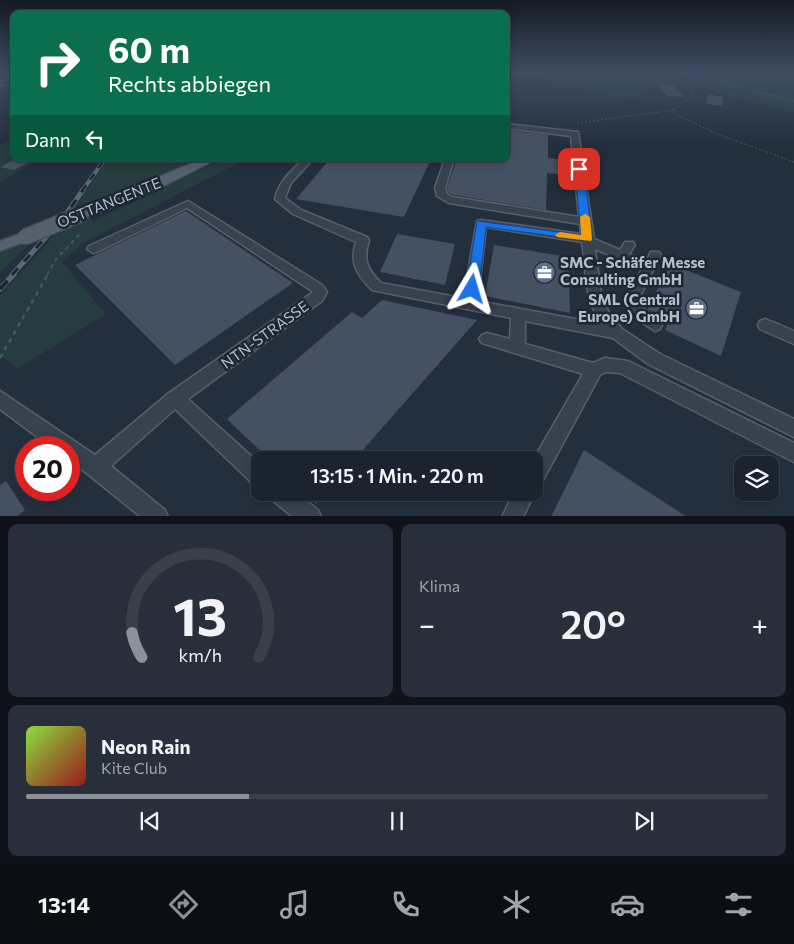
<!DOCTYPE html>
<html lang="de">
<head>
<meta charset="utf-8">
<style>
	:root { --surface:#1b232e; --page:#282f3a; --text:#f1f3f6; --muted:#a0a4aa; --line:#39404a; --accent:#8c9099 }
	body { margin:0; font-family:Commissioner,sans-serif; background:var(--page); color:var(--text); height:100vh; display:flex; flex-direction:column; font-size:19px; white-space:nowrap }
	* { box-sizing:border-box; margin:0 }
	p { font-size:16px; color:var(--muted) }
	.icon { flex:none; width:28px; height:28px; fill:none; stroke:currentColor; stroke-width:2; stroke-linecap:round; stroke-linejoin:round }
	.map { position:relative; height:516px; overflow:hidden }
	.drawer { display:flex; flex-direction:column; gap:8px; padding:8px; background:#0f1319; flex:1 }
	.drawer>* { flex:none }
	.hud { position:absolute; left:10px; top:10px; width:500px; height:152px; border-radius:10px; box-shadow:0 2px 8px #0003,0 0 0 1px var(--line); background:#0b6e4f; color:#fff; overflow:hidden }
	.buttons { position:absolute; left:734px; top:456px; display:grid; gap:10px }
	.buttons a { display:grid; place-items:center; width:45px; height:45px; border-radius:10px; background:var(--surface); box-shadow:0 2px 8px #0003,0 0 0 1px var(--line); font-size:25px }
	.speed { position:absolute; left:15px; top:436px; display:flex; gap:10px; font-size:25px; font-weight:700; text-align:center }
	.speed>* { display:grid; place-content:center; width:65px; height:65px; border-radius:50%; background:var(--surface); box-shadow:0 2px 8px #0003,0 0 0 1px var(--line); line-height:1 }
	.speed .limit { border:8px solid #d22; background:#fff; color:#111 }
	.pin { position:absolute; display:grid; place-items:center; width:42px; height:42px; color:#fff; margin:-21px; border-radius:10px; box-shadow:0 2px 8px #0006 }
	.me { position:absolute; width:55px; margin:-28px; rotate:7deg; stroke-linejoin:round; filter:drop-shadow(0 0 4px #0008) }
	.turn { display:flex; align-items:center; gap:18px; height:105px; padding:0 15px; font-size:22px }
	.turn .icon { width:65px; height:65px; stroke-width:2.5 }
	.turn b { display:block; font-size:35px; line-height:42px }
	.then { display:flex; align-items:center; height:48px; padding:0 15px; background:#0003; gap:10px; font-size:19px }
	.big { font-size:38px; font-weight:600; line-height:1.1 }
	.drawer .tile { flex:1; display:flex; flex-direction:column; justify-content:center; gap:8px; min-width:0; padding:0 18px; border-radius:10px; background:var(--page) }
	.drawer .dial { align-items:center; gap:0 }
	.dial svg { height:130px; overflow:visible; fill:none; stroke:var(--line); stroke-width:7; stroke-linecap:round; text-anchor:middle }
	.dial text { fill:var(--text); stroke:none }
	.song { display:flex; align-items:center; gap:15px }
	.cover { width:60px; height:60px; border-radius:8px; background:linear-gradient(135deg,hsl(90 70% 55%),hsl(0 70% 35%)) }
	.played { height:5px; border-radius:2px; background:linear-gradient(90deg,var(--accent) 30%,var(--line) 30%) }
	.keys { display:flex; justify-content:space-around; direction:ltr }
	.heat { display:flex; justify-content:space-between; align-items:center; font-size:28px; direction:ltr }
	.drawer .tiles { flex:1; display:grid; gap:8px; grid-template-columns:1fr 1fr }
	.tile:last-child { grid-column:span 2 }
	.trip { position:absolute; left:251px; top:451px; width:292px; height:50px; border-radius:10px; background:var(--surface); box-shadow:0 2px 8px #0003,0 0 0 1px var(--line); font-weight:600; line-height:50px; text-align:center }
	.tabs { display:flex; height:80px; justify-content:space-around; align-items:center; background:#0b0e12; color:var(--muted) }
	.tabs .icon { width:35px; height:35px }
	.tabs .on { color:var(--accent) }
	.tabs b { font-size:22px; color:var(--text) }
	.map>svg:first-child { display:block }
</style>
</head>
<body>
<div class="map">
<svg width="794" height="517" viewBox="0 0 794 517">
	<rect width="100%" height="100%" fill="#242f3e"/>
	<path fill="#263c3f" d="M508,72h171l6,13 -30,-2 -11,3 -6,14 -30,-4 -25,-8z
		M684,72h103l7,2v39l-102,-27z
		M14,139v20h25l-39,23v-38z
		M108,159h87l-123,53z
		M221,159h25l-161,83 -23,20 44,52 -89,55 -17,-15v-58l60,-67 29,-13 4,6 120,-58z
		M34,239l-34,34v-20z"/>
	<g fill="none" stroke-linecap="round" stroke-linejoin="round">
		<path stroke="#394c67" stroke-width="2" d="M676,72l118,29"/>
	</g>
	<path fill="#455162" d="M657,85h17l11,12 -18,-1z
		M708,94l15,3 -1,9 -16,-2z
		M506,130l42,5v23l17,2 1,15 -19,-2 -1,37 -92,-15 -5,-2 -2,-5 10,-29h49z
		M16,159h19l-21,11 -14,-3z
		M330,159h101l-27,58 -108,-18z
		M186,211l107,72 -118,82 -100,-100z
		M397,234l58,10 -10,41 -65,-13z
		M494,245l74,12 2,56 -85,-17z
		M671,264l70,28 -20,64 -56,-26 4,-8 -22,-13z
		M382,300l95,20 -123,140h-84l-43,-41 125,-107 10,6z
		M584,450l103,67h-136z
		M6,481l19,29 -9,7h-16v-32z
		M304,492h22l-10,12z"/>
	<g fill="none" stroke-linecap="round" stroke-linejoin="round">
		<defs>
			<path id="minor" d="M14,79v4l-14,3v-4z
				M506,124l72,8 16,107 26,11 5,-8h8l2,3 -6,9 17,7 5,-9h8l2,3 -23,45c4,13 19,14 24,25l-2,4 -5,2 -23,-15 -8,-16 18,-31 -47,-20 6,44 7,18 14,18 38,25 134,65v18l-146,-73 -35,-26 -88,-17v23l68,19 12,-5 23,3 166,82v19l-174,-89 -14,-1 -6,3 -58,107 -7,3v-25h-2l50,-86 -101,-31 -3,-4 3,-4 5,-2 23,6 1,-21 -139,-28c-15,-15 -23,-27 -16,-48l-63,-28 -18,-15c4,-18 16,-28 29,-40h9l-22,24 -6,15 16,12 66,27 2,3c-6,20 -2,29 12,43l221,41c-19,-26 -15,-52 -20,-82l-96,-15 -7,62 -2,3h-10l-2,-3 12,-68 4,-1 100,14 -1,-10 -131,-21 -12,-7 -2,-8 10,-29h9l-9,29 2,6 5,3 127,20 -8,-81 -65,-8z
				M188,201l134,84 5,7 -5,9 -134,98 72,65v23l-7,-3 -78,-75 -64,57 54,44 3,7h-27l-72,-58v-11h-17l-52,-39v-18l95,64 74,-62 143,-100v-2l-125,-83 -90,44 -4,1 -6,-4 2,-3z
				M765,319l29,12v13l-34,-15 -2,-4 2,-4z
				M268,492h27l23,18 3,7h-28l-22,-18z
				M514,492h21l-12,25h-21z"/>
			<path id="major" d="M202,159h15l-49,25 -84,34h-10l-2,-3 2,-3z
				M25,232l5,2 3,3 -3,3 -30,11v-10z"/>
		</defs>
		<use href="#minor" stroke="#565f6c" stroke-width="3"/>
		<use href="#major" stroke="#414a57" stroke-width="3"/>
		<path stroke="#44595c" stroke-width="1" stroke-dasharray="2 2" stroke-linecap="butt" d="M682,72l10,18v5l-18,15 1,4 40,19 79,29
			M747,72l47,12
			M577,123l97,-13"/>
		<path stroke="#44595c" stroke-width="2" stroke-dasharray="4 4" stroke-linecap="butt" d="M47,275l9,-16 24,-25"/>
		<path stroke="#44595c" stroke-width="2.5" stroke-dasharray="4.5 4.5" stroke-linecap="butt" d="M0,358l48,-84"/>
		<use href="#minor" fill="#38414e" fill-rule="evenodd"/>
		<use href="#major" fill="#56606e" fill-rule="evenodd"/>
		<defs>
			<path id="rail-far2" d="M82,191l23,-32"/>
			<path id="rail-far1" d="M12,275l52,-58 19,-27"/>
			<path id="rail" d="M0,289l14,-15"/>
		</defs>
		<use href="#rail-far2" stroke="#5a6575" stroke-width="4"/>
		<use href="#rail-far1" stroke="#5a6575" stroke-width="5"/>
		<use href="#rail" stroke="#5a6575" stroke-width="5.5"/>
		<use href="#rail-far2" stroke="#1d2633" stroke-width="2.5" stroke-dasharray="7" stroke-linecap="butt"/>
		<use href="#rail-far1" stroke="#1d2633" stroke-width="3" stroke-dasharray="9" stroke-linecap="butt"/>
		<use href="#rail" stroke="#1d2633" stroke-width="4" stroke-dasharray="11" stroke-linecap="butt"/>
		<defs>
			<path id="major-bridge" d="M25,237l54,-22"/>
		</defs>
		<use href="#major-bridge" stroke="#414a57" stroke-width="18" stroke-linecap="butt"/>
		<use href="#major-bridge" stroke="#56606e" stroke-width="15"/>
	</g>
	<linearGradient id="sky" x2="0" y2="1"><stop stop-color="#141a22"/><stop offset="0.5" stop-color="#3f4d63"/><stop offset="1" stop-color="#3f4d63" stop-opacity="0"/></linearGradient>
	<rect width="794" height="145" fill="url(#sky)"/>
	<path fill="#1a73e8" stroke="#114b97" d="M579,166l5,3 8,70 -1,2 -105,-14 -7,62 -7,5 -4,-2 -2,-3 11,-68 104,14 -6,-66z"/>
	<path fill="#f59e0b" d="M585,214l5,3 2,22 -1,2 -34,-4 -2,-2 5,-3 21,3 -1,-18z"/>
	<defs>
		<symbol id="office-disc" viewBox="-11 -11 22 22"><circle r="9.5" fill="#5c6f8a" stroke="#1d2633"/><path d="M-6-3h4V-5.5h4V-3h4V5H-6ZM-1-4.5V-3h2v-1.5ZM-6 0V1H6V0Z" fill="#fff"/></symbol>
	</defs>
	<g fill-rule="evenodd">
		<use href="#office-disc" x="532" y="260" width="25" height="25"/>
		<use href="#office-disc" x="684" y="296" width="25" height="25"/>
	</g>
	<g text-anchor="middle" stroke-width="5" stroke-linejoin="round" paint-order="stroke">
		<g font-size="15" fill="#b4bcc9" stroke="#1d2633">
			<text transform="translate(109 203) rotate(-22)" y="5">OSTTANGENTE</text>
			<text transform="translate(265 335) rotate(-36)" y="5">NTN-STRASSE</text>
		</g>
		<g font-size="15" font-weight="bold" fill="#b4bcc9" stroke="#1d2633" text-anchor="start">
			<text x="560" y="268">SMC - Schäfer Messe<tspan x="560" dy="17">Consulting GmbH</tspan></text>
			<text x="680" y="305" text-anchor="end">SML (Central<tspan x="680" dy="17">Europe) GmbH</tspan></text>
		</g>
	</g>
</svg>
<div class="buttons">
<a><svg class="icon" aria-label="layers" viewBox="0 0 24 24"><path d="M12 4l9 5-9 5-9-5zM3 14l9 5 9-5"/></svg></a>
</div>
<div class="speed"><div class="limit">20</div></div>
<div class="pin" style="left:579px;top:169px;background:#d93025"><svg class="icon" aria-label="arrive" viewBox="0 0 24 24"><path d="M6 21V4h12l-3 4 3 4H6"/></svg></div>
<svg class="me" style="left:472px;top:289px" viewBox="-20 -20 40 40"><path d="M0-17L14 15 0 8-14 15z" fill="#1a73e8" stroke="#fff" stroke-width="4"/></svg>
<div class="trip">13:15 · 1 Min. · 220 m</div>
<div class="hud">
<div class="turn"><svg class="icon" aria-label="right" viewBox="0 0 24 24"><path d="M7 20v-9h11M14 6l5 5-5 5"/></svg><div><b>60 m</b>Rechts abbiegen</div></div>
<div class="then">Dann<svg class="icon" aria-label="left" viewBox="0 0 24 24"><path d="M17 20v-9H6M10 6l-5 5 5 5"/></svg></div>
</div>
</div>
<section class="drawer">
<div class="tiles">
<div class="tile dial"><svg viewBox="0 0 100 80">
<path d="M14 69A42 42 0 1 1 86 69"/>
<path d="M14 69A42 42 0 0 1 8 54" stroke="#8c9099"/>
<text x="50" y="56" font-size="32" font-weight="700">13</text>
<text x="50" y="72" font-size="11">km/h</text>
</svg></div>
<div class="tile"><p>Klima</p>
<div class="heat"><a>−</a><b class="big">20°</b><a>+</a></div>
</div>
<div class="tile">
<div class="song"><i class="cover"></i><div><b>Neon Rain</b><p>Kite Club</p></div></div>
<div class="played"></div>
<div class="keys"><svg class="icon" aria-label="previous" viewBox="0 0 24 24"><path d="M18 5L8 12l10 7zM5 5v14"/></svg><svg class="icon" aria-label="pause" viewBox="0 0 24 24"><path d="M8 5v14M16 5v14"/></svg><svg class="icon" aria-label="next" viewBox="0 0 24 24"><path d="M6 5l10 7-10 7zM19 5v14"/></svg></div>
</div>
</div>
</section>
<nav class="tabs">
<b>13:14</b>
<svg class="icon on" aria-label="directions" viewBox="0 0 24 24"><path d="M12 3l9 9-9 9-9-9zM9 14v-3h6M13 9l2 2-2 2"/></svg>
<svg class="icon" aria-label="music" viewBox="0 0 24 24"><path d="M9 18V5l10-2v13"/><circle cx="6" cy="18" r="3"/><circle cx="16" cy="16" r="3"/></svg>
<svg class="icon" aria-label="phone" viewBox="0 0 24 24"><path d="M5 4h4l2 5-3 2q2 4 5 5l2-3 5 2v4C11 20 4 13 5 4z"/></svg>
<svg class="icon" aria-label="climate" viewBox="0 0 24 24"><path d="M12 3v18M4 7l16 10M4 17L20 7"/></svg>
<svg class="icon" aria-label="car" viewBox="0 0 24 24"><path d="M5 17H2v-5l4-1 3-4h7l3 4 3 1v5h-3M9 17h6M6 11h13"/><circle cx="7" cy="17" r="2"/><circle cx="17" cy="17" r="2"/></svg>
<svg class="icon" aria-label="filters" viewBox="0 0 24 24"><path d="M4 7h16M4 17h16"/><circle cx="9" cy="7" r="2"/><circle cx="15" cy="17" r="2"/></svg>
</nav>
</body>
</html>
